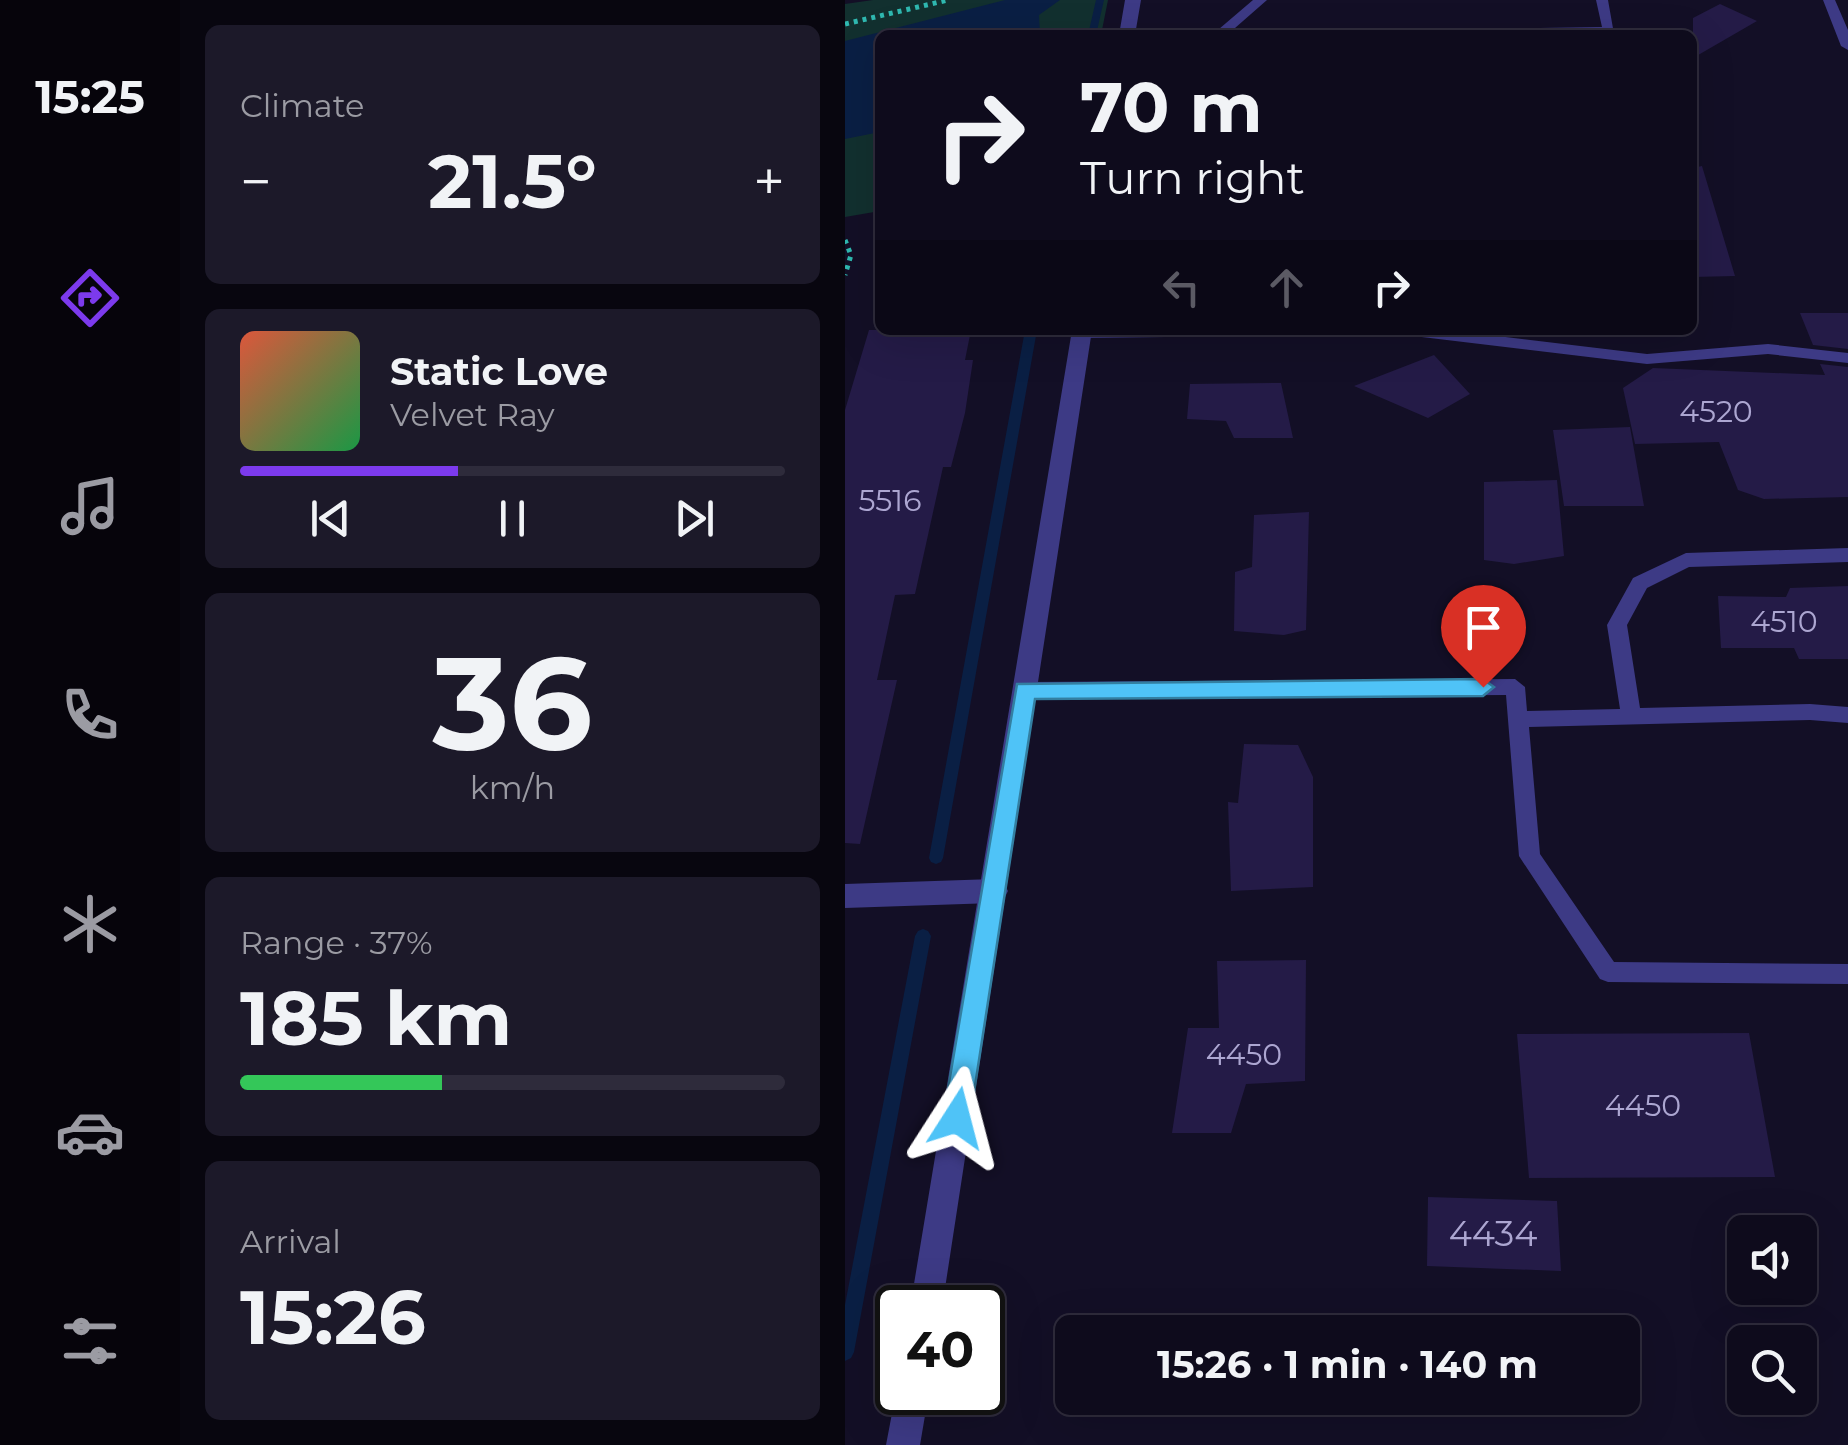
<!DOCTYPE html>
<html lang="en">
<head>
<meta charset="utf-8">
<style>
	:root { --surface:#0e0b1c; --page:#1c1929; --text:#f1f3f6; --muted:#9b9ba3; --line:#2e2b3b; --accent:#7c3aed }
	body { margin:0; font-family:Montserrat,sans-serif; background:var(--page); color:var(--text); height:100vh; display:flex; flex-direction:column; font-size:38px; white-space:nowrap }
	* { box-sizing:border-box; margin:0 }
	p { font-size:32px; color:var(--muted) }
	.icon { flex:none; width:55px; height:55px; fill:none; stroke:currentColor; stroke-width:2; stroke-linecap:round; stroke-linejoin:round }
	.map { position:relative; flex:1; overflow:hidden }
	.drawer { display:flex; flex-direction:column; gap:25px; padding:25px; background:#08060f; width:665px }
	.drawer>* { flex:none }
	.hud { position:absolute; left:30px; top:30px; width:822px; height:305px; border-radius:15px; box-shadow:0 10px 40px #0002,0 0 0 2px var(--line); background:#0e0b1c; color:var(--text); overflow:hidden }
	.buttons { position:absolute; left:882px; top:1215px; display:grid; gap:20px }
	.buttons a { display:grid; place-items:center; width:90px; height:90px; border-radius:15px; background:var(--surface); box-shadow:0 10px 40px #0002,0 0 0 2px var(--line); font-size:50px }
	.speed { position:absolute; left:30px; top:1285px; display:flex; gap:20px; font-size:50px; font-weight:700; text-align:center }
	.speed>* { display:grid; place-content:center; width:130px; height:130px; border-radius:50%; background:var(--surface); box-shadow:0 10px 40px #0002,0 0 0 2px var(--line); line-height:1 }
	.speed .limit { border:5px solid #111; border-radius:15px; background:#fff; color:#111 }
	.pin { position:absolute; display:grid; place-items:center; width:85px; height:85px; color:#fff; margin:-102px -42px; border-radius:50% 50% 50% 0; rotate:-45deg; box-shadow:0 0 10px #0007 }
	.pin .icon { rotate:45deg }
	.me { position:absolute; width:110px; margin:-55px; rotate:9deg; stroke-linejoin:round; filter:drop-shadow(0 0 8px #0008) }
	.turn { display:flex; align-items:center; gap:35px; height:210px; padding:0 40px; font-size:45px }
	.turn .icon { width:130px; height:130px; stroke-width:2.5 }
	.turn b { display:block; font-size:70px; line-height:85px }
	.lanes { display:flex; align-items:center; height:95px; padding:0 40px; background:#0003; justify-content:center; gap:50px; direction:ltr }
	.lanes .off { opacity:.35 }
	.big { font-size:75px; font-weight:700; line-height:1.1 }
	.drawer .widget { flex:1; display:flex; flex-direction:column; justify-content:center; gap:15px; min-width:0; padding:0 35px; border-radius:15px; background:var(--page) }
	.drawer .dial { align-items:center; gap:0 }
	.dial b { font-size:130px; line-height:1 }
	.song { display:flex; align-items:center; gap:30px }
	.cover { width:120px; height:120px; border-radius:15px; background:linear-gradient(135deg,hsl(10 70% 55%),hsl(140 70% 35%)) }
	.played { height:10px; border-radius:5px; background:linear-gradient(90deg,var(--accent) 40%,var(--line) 40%) }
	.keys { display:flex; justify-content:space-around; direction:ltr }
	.heat { display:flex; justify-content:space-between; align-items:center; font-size:55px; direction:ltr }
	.charge { height:15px; border-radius:8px; background:linear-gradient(90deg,#34c759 37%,var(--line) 0) }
	.trip { position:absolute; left:210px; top:1315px; width:585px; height:100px; border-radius:15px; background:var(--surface); box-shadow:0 10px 40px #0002,0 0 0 2px var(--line); font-weight:700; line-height:100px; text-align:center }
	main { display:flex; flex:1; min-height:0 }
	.tabs { display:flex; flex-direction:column; width:180px; justify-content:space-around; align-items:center; background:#06040b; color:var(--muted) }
	.tabs .icon { width:70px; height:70px }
	.tabs .selected { color:var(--accent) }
	.tabs b { font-size:45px; color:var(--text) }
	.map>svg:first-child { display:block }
</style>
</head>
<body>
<main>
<nav class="tabs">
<b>15:25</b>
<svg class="icon selected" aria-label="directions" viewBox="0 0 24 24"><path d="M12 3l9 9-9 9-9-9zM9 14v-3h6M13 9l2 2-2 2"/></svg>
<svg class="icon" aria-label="music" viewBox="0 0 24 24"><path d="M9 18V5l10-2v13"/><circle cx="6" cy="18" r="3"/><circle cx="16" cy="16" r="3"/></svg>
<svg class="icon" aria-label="phone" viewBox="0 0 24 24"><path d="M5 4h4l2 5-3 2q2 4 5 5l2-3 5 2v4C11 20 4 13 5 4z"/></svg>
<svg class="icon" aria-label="climate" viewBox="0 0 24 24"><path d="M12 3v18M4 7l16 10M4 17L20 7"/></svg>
<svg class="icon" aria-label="car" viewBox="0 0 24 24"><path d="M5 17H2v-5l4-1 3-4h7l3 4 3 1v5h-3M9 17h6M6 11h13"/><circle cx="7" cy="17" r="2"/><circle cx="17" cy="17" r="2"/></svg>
<svg class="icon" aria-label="filters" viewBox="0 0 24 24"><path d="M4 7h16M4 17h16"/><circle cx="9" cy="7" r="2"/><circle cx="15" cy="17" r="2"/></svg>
</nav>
<section class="drawer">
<div class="widget"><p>Climate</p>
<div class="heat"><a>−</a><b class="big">21.5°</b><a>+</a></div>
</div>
<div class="widget">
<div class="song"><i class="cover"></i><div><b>Static Love</b><p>Velvet Ray</p></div></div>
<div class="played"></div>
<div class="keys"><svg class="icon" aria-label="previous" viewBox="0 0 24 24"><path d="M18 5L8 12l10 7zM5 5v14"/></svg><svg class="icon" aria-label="pause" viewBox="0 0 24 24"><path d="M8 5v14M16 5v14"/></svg><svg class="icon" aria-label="next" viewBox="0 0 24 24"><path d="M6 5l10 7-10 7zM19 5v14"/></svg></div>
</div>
<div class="widget dial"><b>36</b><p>km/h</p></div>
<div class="widget"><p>Range · 37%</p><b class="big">185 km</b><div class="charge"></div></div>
<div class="widget"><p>Arrival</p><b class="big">15:26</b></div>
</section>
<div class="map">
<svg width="1003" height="1445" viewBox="0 0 1003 1445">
	<rect width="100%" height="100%" fill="#130f26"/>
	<path fill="#12302f" d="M28,0h235l-7,35h-221v176l-35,6v-213z"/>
	<path fill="#0a1f44" d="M160,0h55l-21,15 1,20h-160v97l-35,7v-98z"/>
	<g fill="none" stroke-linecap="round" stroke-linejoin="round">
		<path fill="#0a1f44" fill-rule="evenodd" d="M251,0h8l-8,35h-8z
			M180,330h12l-94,528 -2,4 -5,2 -5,-2 -2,-4z
			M78,929l5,2 3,5 -77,416 -3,6 -6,3v-56l70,-369 3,-5z"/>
	</g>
	<path fill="#241b47" d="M875,4l37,17 -64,37v-40z
		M857,166l33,110 -42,1v-109z
		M955,313h48v36l-35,-4z
		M24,330h102l-6,30h8l-8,53 -14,54h-8l-28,127 -20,1 -18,85h20l-37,164 -15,-1v-433z
		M589,355l36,39 -42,24 -74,-32z
		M975,364l28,3v130l-84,2 -26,-9 -19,-48 -84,2 -12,-56 30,-20 172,7z
		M436,383l12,55h-59l-8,-17 -39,-2 3,-35z
		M785,427l14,79h-80l-11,-76z
		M712,480l7,76 -50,8 -30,-4v-78z
		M464,512l-3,118 -22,5 -50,-4 1,-59 17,-5 2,-52z
		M1003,586v73h-49l-5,-11h-73l-3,-52 68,1 4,-9z
		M399,744l54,1 15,32v110l-82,4 -3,-89 10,1z
		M461,960l-1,121 -59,3 -15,49h-59l16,-105h31l-2,-67z
		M904,1033l26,144 -246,1 -12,-144z
		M583,1197l129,4 4,70 -134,-5z"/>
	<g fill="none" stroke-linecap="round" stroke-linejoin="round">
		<path stroke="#2fb8b0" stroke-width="5" stroke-dasharray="4 5" stroke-linecap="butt" d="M0,24l103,-24
			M0,240l6,15 -6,20"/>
		<path fill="#3d3a85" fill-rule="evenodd" d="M408,0h14l-40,35h-15z
			M751,0h12l6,34 -276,1 7,-4 257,-4z
			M978,0h12l13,30v20l-7,-4z
			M230,330h257l-8,5 -243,3 -6,-1z
			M552,330h51l199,24 121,-10 80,9v10l-80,-9 -121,10 -242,-29z
			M1003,548v14l-159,5 -42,21 -20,37 13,83 170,-4 38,3v16l-38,-3 -281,7 11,127 74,108 234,2v20l-240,-2 -8,-3 -81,-123 -13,-161 -481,3 -10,-8 10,-8 490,-3 10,8 2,24 93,-2 -13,-84 26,-47 53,-25z"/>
		<path fill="#3d3a85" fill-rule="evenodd" d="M149,879l10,4 4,8 -4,8 -10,4 -149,5v-24z"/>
		<path fill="#3d3a85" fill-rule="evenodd" d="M280,0h16l-6,35h-16z
			M227,330h20l-150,978h-32z
			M52,1387v5h32l-9,53h-34z"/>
	</g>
	<path fill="#4fc3f7" stroke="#337fa1" stroke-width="2.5" d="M638,679l11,8 -11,9 -448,3 -65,419 -4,9 -9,4 -10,-4 -4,-9 74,-434z"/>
	<g text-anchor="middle" stroke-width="10" stroke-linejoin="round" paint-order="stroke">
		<g font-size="30" fill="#aca6d1">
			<text x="871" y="422">4520</text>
			<text x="45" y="511">5516</text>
			<text x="939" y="632">4510</text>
			<text x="399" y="1065">4450</text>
			<text x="798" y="1116">4450</text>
		</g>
		<g font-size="35" fill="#aca6d1">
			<text x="648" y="1246">4434</text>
		</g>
	</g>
</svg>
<div class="buttons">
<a><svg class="icon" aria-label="sound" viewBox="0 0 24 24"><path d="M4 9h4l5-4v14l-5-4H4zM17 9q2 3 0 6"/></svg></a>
<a><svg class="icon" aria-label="search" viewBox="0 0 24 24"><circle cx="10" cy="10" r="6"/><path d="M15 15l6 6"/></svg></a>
</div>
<div class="speed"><div class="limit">40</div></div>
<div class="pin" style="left:638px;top:687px;background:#d93025"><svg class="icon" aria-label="arrive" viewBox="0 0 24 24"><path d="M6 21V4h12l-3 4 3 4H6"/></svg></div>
<svg class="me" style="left:112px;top:1118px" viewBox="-20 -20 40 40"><path d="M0-17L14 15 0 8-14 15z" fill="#4fc3f7" stroke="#fff" stroke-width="4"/></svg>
<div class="trip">15:26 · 1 min · 140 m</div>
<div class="hud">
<div class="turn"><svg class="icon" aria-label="right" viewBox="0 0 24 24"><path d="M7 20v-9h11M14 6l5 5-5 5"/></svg><div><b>70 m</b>Turn right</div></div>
<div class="lanes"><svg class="icon off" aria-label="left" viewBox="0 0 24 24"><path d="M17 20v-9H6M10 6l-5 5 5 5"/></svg><svg class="icon off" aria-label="ahead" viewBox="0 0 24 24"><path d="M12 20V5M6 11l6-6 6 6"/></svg><svg class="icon" aria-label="right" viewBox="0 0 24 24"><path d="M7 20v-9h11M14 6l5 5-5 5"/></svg></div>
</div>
</div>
</main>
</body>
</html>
